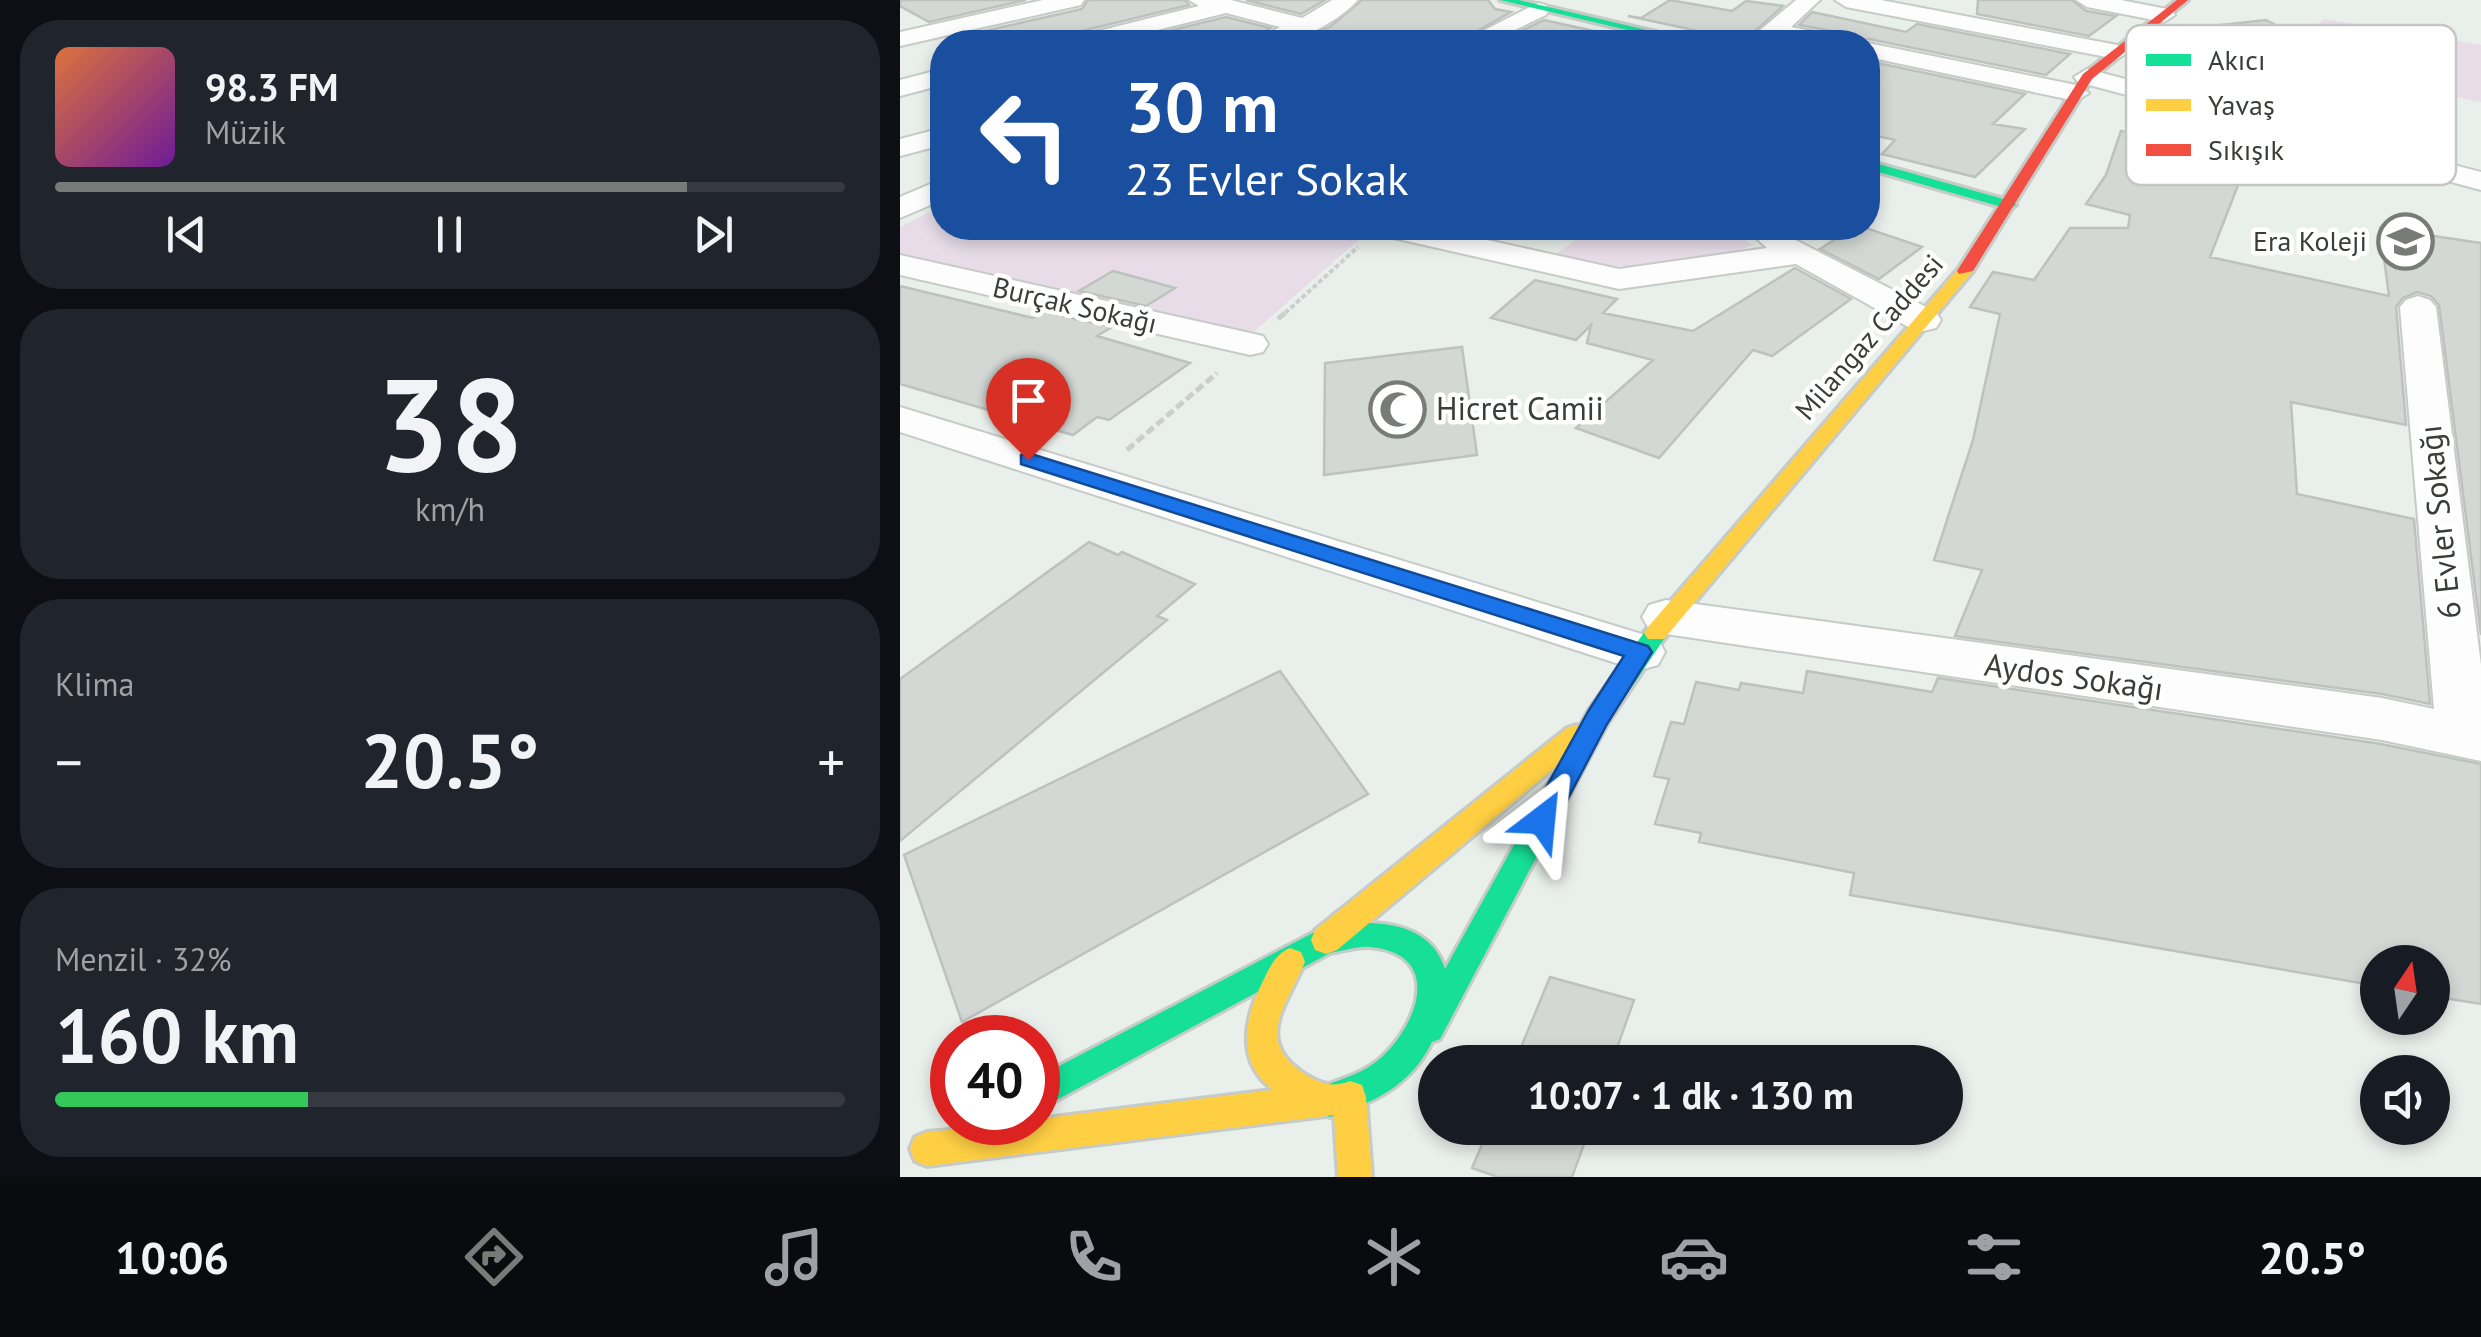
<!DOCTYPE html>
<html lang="tr">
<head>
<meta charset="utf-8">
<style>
	:root { --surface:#171b24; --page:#20242c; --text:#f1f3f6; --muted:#9ea1a6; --line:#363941; --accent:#777c78 }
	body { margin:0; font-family:"PT Sans",sans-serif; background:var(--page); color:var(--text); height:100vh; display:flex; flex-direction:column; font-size:38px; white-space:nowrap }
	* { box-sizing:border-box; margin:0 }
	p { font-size:32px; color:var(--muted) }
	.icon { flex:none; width:55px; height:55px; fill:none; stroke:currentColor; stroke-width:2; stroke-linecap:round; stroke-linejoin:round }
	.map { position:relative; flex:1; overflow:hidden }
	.side { display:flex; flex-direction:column; gap:20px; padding:20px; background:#0d0f14; width:900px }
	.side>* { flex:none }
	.guide { position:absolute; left:30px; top:30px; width:950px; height:210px; border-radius:40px; box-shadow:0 5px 15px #0003; background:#1a4fa0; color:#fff; overflow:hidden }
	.needle { width:65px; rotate:13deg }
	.tools { position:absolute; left:1460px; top:945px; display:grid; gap:20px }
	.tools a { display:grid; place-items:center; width:90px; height:90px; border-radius:50%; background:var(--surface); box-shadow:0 5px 15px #0003; font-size:50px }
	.speed { position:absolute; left:30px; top:1015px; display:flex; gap:20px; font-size:50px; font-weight:700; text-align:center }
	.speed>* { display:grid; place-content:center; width:130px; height:130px; border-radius:50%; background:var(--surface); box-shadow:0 5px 15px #0003; line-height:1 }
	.speed .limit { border:15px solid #d22; background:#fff; color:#111 }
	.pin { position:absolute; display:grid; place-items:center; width:85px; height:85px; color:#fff; margin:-102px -42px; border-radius:50% 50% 50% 0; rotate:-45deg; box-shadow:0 0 10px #0007 }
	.pin .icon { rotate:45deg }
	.me { position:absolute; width:110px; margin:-55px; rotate:29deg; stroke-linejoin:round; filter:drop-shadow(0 0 8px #0008) }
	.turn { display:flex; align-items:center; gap:35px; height:210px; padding:0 30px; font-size:45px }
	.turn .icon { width:130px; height:130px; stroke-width:2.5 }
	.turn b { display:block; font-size:70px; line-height:85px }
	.big { font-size:75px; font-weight:800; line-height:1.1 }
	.side .card { flex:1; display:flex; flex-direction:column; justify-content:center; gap:15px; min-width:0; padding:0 35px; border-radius:40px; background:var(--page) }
	.side .dial { align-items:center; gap:0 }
	.dial b { font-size:130px; line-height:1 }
	.song { display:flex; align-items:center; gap:30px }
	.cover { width:120px; height:120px; border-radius:15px; background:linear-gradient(135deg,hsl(20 70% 55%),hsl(280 70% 35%)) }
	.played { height:10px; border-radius:5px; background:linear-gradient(90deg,var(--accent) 80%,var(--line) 80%) }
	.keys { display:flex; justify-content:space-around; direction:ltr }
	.heat { display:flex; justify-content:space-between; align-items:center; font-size:55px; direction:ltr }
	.charge { height:15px; border-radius:8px; background:linear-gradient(90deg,#34c759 32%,var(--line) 0) }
	.trip { position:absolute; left:518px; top:1045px; width:545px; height:100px; border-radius:50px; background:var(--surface); box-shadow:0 5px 15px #0003; font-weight:800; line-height:100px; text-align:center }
	.dock { display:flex; height:160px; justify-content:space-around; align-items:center; background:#090b0e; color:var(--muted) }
	.dock .icon { width:70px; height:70px }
	.dock .active { color:var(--accent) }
	.dock b { font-size:45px; color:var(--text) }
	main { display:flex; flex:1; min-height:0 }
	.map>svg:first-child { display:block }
</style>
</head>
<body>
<main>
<section class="side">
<div class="card">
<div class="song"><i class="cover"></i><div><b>98.3 FM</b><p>Müzik</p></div></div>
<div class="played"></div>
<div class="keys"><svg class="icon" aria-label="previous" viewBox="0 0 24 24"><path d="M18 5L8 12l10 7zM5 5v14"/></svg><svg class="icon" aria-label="pause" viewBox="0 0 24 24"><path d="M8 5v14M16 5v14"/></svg><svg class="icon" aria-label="next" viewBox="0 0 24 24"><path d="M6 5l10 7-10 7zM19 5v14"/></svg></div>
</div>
<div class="card dial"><b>38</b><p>km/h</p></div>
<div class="card"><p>Klima</p>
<div class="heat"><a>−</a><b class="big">20.5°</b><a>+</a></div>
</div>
<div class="card"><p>Menzil · 32%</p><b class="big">160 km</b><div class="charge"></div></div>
</section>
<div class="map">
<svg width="1581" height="1177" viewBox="0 0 1581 1177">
	<rect width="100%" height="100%" fill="#e9efea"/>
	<path fill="#e7dce8" d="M1425,19l156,26v57l-94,-19 24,-41 -96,-16z
		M42,206v22l428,2 -121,106 -349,-80v-29z
		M693,228h132l28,17c-79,28 -119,27 -200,11z"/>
	<path fill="#d3d8d4" stroke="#bdc2be" stroke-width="2.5" d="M0,0h126l-97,22 -29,-16z
		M188,0h97l4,5 -116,28 -7,9h-97l-11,-5 124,-28z
		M346,0h79l-24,14z
		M462,0h126l7,9 16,3 -53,30h-164l36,-15z
		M770,0l62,11 14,-10 37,5 -40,36h-33l-7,-10 -75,-16 13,2z
		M1078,0h94l14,11 30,5 -27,20 -112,-22z
		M912,12l94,20 11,-8 153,30 -24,21 -177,-36 -20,3 -7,-9 -43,-8z
		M326,17l44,11 -11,7 4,7h-140z
		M644,20l99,22h-145z
		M1366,20l187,98 -4,13 -84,-19 -13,14 -84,-19 -2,5 -8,-2 34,-31 -68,-39 -58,46 -27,-7 13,-37 14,-11z
		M968,61l157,33 -32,30 32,5 -50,48 -93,-23 13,-14 -27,-6z
		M1338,129l20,5 -48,123 179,39 -9,-68 101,15v392l-42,-330 -8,-9 -14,-4 -14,6 -7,9 10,118 -115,-23 6,92 117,25 16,185 -48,-10 -427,-58 27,-66 -48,-10 39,-120 27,-126 -30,-7 23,-35 41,8 36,-52h58l2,-13 -44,-11 20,-29 15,-44 96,18z
		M953,228h13l56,19 -43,32 -59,-30z
		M895,268l56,31 -79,57 -19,-6 -94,108 -83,-30 77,-68 -66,-17 4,-18 -15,15 -85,-22 44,-38 82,19 -14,14 90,18z
		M213,271l62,17 -29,18 -67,-15z
		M0,286l133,32 11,-6 68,15 -15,9 93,27 -81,57 -12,-3 -24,18 -173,-51z
		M562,347l15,108 -153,20 1,-112z
		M189,542l29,13 4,-3 73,32 -38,32 10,4 -267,221v-162z
		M380,671l88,123 -406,228 -58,-167z
		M907,671l125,21 6,-14 443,66 100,20v240l-49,-8v-34h-54v24l-528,-91 4,-22 -155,-31 2,-9 -46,-9 14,-45 -15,-3 17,-54 13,2 12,-42 43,8 2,-7 62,10z
		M650,977l84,23 -22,62h-97z
		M589,1128h101l-18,49h-74l-26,-9z"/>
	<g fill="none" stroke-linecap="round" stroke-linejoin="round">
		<defs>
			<path id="street" d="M143,0h41l-3,5 -181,41v-14z
				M289,0h42l71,18 30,-18h26c-19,21 -63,46 -91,41l-4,-5 17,-9 -54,-14 -117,29h-39l4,-5 125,-31z
				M896,0h24l-29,27 50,10 4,5h-45l-23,-4 -5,4h-26z
				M935,0h46l236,45 12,7 -12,7 -271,-52z
				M1176,0h45l51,10 3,5 -11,7 -77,-15z
				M638,3l8,2 3,5 -3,5 -56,27h-29z
				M968,43l208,42 13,8 -13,8 -208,-44z
				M42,69v16l-42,11v-16z
				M1187,69l394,103v18l-403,-108 -4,-5z
				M42,128v17l-42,11v-17z
				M42,179v21l-42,18v-21z
				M475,228h57l187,41 148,-21 -11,-10 5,-7 11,-3 164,84 5,8 -5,8 -13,3 -13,-3 -114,-64 -177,25 -239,-54z
				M0,255l350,78 13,3 5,8 -5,8 -13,3 -350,-80z
				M1518,296l12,4 6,7 45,358v96l-99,-21 -716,-106 -17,-5 -7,-12 7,-12 17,-5 716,98 52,11 -34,-402 6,-7z
				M0,407l758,232 7,13 -7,13 -18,5 -18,-5 -722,-233z"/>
			<path id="fast" d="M600,0h19l179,42h-19z
				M968,161l146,41 2,3 -7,4 -141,-40z
				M756,625l8,2 4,6 -61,91 -167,315 -8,3c-21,43 -58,61 -102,75l-12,-5 -5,-12 5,-12c23,-9 45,-14 64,-31 37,-35 61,-103 -12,-110 -13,-1 -27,4 -40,6l-292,157v-33l288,-151c43,-6 103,-8 119,43l144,-259 59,-83z"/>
			<path id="slow" d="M1059,268l14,3 -309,368h-16l-4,-6 4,-6z
				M676,725l9,3 4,7 -4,7 -248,208 -11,4 -11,-4 -4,-10 4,-10 252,-202z
				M390,948l11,4 4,10c-19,44 -53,80 3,114 15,9 27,11 42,5l12,4 4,12 6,80h-34l-4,-62 -407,51 -12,-5 -5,-12 5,-12 12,-5 111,-10v-3l235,-29c-37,-28 -29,-70 -11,-107 7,-14 13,-29 28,-35z"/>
			<path id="jam" d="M1277,0h11l-96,79 -119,192 -14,3 -2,-3 126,-197z"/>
		</defs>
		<use href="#street" stroke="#c6cbc7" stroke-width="4"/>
		<use href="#fast" stroke="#c6cbc7" stroke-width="6"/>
		<use href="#slow" stroke="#c6cbc7" stroke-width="6"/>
		<use href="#jam" stroke="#c6cbc7" stroke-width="6"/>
		<path stroke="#cccecd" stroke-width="4" stroke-dasharray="5 2.5" stroke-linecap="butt" d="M385,313l73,-66"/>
		<path stroke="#cccecd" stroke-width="5" stroke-dasharray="9 4" stroke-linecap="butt" d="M378,319l9,-8
			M227,450l90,-77"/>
		<use href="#street" fill="#fcfdfc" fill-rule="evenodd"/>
		<use href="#fast" fill="#16e098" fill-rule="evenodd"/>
		<use href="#slow" fill="#ffcf43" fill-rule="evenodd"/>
		<use href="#jam" fill="#f24e42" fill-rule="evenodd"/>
	</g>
	<path fill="#1a73e8" stroke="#114b97" stroke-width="2.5" d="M128,453l620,193 4,6 -45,72 -55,105 -10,3 -10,-3 -4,-9 61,-110 35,-54 -603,-192v-9z"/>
	<defs>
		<symbol id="school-ring" viewBox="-11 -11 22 22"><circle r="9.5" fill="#fff" stroke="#777c78" stroke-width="1.5"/><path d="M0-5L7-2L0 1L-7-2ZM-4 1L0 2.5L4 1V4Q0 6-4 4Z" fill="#777c78"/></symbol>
		<symbol id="mosque-ring" viewBox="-11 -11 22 22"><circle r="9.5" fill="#fff" stroke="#777c78" stroke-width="1.5"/><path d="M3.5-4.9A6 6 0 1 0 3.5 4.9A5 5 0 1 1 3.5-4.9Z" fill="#777c78"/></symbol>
	</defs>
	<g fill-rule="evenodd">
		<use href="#school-ring" x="1474" y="210" width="63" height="63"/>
		<use href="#mosque-ring" x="466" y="378" width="63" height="63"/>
	</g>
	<g text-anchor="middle" stroke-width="9" stroke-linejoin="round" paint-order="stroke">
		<g font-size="28" fill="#3a3e3a" stroke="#fff" text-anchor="end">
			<text x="1467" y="251">Era Koleji</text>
		</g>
		<g font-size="28" fill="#3a3e3a" stroke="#fff">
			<text transform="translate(175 305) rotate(13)" y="10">Burçak Sokağı</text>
			<text transform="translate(969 337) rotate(-49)" y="10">Milangaz Caddesi</text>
		</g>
		<g font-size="32" fill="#3a3e3a" stroke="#fff" text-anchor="start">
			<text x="536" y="420">Hicret Camii</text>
		</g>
		<g font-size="32" fill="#3a3e3a" stroke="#fff">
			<text transform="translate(1540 522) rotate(-96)" y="11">6 Evler Sokağı</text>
			<text transform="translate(1174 677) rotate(8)" y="11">Aydos Sokağı</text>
		</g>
	</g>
	<rect x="1226" y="25" width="330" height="160" rx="15" fill="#fff" stroke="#c4c5c4" stroke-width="2.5"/>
	<rect x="1246" y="54" width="45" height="12" fill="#16e098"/>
	<rect x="1246" y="99" width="45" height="12" fill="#ffcf43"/>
	<rect x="1246" y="144" width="45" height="12" fill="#f24e42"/>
	<g font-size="28" fill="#3a3e3a">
		<text x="1308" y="70">Akıcı</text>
		<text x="1308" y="115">Yavaş</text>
		<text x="1308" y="160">Sıkışık</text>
	</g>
</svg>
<div class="tools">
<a><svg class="needle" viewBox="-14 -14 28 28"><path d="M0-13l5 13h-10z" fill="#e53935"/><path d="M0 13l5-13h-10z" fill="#9ea1a6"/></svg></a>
<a><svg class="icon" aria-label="sound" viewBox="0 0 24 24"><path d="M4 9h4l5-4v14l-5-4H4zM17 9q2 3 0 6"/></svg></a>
</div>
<div class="speed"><div class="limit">40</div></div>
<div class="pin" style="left:128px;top:460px;background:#d93025"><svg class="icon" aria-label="arrive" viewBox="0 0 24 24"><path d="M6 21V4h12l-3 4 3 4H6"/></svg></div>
<svg class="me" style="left:642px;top:820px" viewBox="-20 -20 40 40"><path d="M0-17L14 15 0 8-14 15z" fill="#1a73e8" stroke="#fff" stroke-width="4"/></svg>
<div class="trip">10:07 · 1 dk · 130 m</div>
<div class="guide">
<div class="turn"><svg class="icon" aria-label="left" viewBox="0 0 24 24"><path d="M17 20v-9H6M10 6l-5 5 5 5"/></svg><div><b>30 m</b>23 Evler Sokak</div></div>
</div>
</div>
</main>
<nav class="dock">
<b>10:06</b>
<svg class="icon active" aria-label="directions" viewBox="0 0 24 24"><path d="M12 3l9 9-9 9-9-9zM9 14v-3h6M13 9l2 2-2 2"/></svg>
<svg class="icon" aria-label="music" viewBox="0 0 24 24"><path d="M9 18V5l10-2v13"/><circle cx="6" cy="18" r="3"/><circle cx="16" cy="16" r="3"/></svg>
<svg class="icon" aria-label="phone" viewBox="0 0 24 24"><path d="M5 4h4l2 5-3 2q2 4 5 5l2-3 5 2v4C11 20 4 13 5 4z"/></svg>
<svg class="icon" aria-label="climate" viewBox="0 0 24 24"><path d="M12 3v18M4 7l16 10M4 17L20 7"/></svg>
<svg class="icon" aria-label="car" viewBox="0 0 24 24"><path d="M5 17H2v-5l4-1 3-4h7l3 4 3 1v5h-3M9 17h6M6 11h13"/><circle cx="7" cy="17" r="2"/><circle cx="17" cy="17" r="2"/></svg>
<svg class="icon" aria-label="filters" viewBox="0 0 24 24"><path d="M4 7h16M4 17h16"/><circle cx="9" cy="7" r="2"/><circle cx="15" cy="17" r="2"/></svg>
<b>20.5°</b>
</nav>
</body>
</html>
